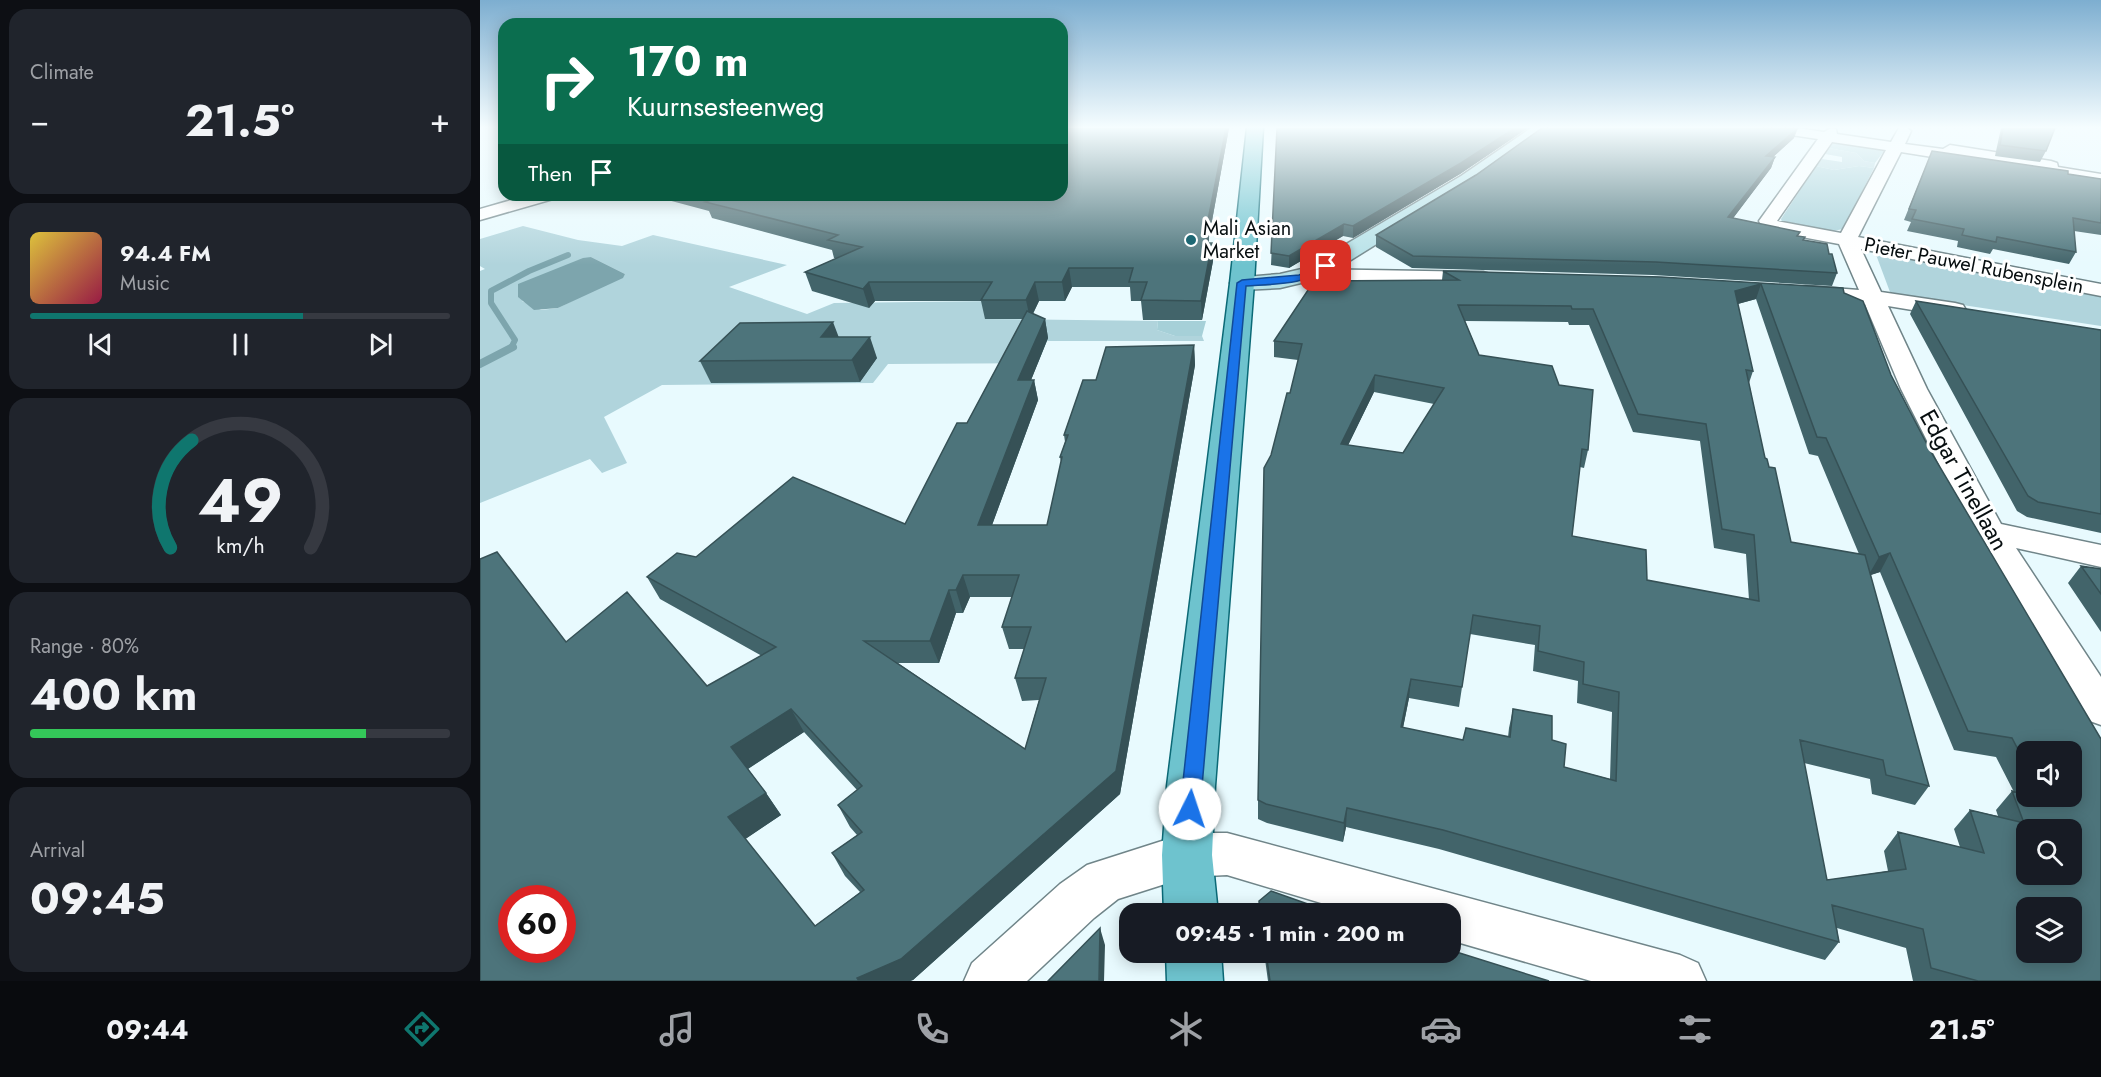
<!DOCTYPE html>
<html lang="en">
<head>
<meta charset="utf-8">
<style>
	:root { --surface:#171b24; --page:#20242c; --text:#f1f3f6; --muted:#9ea1a6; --line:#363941; --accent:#0f766e }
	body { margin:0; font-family:Jost,sans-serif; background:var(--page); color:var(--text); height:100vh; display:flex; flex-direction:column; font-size:22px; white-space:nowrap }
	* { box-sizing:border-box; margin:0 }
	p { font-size:20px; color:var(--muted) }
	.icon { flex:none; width:33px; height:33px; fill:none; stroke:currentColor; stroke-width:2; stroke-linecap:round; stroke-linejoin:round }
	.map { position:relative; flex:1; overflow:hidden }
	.panel { display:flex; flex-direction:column; gap:9px; padding:9px; background:#0d0f14; width:480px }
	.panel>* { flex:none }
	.top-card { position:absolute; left:18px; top:18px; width:570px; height:183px; border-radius:18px; box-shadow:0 3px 15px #0003; background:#0b6e4f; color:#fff; overflow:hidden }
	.fabs { position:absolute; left:1536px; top:741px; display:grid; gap:12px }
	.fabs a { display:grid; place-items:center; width:66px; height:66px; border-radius:12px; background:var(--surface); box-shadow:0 3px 15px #0003; font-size:30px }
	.speed { position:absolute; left:18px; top:885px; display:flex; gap:12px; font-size:30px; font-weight:700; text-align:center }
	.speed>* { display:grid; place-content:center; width:78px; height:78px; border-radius:50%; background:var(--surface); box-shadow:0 3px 15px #0003; line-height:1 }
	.speed .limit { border:9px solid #d22; background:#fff; color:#111 }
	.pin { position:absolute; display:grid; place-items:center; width:51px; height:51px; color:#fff; margin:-26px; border-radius:12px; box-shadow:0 3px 9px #0006 }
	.me { position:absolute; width:66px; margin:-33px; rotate:4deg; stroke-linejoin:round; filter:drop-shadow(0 0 4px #0008) }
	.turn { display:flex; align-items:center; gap:21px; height:126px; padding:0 30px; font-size:27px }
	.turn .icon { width:78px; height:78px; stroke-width:2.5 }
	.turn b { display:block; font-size:42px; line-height:51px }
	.then { display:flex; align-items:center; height:57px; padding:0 30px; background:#0003; gap:12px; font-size:22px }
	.big { font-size:45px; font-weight:700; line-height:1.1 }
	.panel .tile { flex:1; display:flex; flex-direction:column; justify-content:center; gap:9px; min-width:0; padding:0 21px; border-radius:18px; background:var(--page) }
	.panel .dial { align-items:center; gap:0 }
	.dial svg { height:156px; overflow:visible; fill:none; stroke:var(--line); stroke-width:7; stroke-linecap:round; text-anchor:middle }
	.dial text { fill:var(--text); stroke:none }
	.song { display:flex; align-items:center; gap:18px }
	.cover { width:72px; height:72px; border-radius:9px; background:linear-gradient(135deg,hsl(50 70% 55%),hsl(340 70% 35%)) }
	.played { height:6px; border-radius:3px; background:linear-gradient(90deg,var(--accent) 65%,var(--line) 65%) }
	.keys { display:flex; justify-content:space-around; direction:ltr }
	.heat { display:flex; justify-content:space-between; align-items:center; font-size:33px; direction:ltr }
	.charge { height:9px; border-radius:4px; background:linear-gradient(90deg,#34c759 80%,var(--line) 0) }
	.trip { position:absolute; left:639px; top:903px; width:342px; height:60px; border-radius:18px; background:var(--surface); box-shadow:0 3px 15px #0003; font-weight:700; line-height:60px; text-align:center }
	.tab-bar { display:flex; height:96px; justify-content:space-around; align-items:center; background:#090b0e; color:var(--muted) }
	.tab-bar .icon { width:42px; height:42px }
	.tab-bar .current { color:var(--accent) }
	.tab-bar b { font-size:27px; color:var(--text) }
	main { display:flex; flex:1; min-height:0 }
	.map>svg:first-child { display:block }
</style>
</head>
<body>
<main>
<section class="panel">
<div class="tile"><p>Climate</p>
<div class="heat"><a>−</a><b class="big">21.5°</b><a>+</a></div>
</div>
<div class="tile">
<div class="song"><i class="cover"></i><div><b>94.4 FM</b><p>Music</p></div></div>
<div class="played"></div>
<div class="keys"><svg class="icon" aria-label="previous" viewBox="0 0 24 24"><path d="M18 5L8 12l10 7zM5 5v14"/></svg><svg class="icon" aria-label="pause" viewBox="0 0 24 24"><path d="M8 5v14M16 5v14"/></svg><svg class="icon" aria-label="next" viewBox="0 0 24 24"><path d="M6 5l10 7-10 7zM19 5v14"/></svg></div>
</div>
<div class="tile dial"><svg viewBox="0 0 100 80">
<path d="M14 69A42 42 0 1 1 86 69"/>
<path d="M14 69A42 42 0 0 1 25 14" stroke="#0f766e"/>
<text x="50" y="56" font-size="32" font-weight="700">49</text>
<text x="50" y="72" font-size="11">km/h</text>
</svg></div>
<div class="tile"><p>Range · 80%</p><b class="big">400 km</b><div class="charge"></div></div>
<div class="tile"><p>Arrival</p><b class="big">09:45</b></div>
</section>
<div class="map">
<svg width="1621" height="981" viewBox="0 0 1621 981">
	<rect width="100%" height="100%" fill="#e8fafe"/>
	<path fill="#b0d4dc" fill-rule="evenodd" d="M1348,148l28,5 8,8 11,2 -1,5 -15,-2 -25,4 -18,-4 6,-7 20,3v-5l-17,-3z
		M43,226l55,14 44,6 31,-11 134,30 -58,22 78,27 27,-11 162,-2 -10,18 172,2 -1,9 18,6h27l2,5h-157l-9,22 -150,1 -15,19 -211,2 -58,32 23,46 -25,10 -12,-14 -110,44v-232l5,-2 -5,-3v-27zM111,257l34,17 -67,34 -17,2 -19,-9z
		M1399,250l222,41v35l-205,-31 -6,-3 -15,-40z"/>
	<path fill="#a6d0d8" d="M1354,142l48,7 2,2 -9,12 -11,-2 -8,-8 -28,-5z
		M1336,166l18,4 25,-4 15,2 -31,61 -20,4 -41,-11 -1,-3z
		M678,321h48l-4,15h-27l-18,-6z"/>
	<path fill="#7da5ad" d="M111,257l34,17 -2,4 -65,30 -24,2 -16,-13v-13l65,-26z"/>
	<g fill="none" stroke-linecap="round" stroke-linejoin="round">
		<path stroke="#7da5ad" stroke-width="6" d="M31,348l4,-8 -24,-37v-12l38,-20 39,-16"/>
		<path stroke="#7da5ad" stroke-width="8" d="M0,364l33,-17"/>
		<defs>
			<path id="street" d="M1284,128h33l27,4 7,-4 5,1 1,5 54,8 8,-14h8l4,3 -6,13 38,5 7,-4 101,16 6,2 1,4 43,7v10l-72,-12 -6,-2 -1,-4 -45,-7 -7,4 -69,-11 -43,85 243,47v12l-240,-47 20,43 74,11 8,2 3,5 -3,5 -8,2 -67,-11 39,83 74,135 100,21v22l-85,-19 85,129v48l-14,-5 -114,-188 -72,-143 -36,-85 -59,-6 -8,-1 -3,-5 3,-5 8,-1 53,4 -20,-46 -69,-13 -7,-2 -4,-8 59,-82 -47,-7zM1352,142l54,8 -45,83 -64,-12z
				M49,195h27l-3,4 -73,21v-11z
				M829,269l174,3 7,2 3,4 -3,4 -7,2 -181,-5 -3,-4 3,-4z
				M707,833h40l453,122 18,8 8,18h-115l-141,-41v-26h-92l-131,-39 -40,2 -69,22 -24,19 -67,63h-63l8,-18 88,-79 27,-19z"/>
			<path id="secondary" d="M1051,128h18l-76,56 -151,94 -42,10 -38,2 -8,-2 -4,-5 4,-5 46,-4 26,-6 155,-92z"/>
			<path id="primary" d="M767,128h16l-9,155 -39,503 -3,69 6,59h-54l-2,-59 5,-69 63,-503z
				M686,952h55l2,29h-56z"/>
		</defs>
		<use href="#street" stroke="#708589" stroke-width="3"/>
		<use href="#secondary" stroke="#708589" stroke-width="3"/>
		<use href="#primary" stroke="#0b6976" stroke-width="3"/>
		<use href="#street" fill="#fff" fill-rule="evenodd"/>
		<use href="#secondary" fill="#b6e1e7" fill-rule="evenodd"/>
		<use href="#primary" fill="#6ec3ce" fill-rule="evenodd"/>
	</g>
	<path fill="#42646a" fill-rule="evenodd" d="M582,128h167l-20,109v6h3l1,18 -11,59h-59l-2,-19h-10l-1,-14h-58l-7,14h-26l-6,13 12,5 3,19 -17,42h3l4,20 -46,125h55l14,-63 -1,-5 5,-15 -1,-7 32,-55 98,-35 1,20 -75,429 -207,186 -3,1h-430l86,-339 141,44 55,-30 -102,-57 -13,-22 49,-20 209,-33 62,-101 56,-104h-38l-4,-18h-106l-6,7 -57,-17 -7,-19 32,-14h-3l-2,-8 -120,-32 -3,-7 -60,-16h413zM490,597h42l-10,30 7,22h15l-9,29 7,23 17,-1 -14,49 -127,-86h41l17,-50h7zM324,732l53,58 -19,15 12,22 7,8 -25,18 13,23 15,16 -45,34 -70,-87 36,-24 -15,-22 -18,-24z
		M797,128h251l-68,46 -107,64 -10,-2 -54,32 -18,-3z
		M1521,128h54l-9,23 -6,11 -45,-6z
		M1314,138l-21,19h2l-4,11 -38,50 65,18 6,4 25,14 8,19 -5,13 -179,-11 -241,-7 -36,-21v-12l100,-60z
		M1448,161l140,13 33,5v56l-27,-4 2,21 -7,12 -76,-15 -3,5 -33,-7 1,-6 -51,-10 4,-9 -7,-2z
		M963,271l218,6 182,11 1,5 47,82 40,77 170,287v242h-188l-7,-33 -69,-20 2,14 -14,18 -386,-111 -93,-22 -3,15 -76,-19 -9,-4v-19l13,-345 19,-62 8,-33 -24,-3v-16l168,-61zM1276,299l53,155 9,2 41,98 -68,-12 -26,-84 -16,-75 4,-12 -15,-67zM985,321l103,1 1,3h20l44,107 67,9 14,107 32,6 3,46 -102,-20 -75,-44 8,-69 4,1 4,-18 -29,-65 -80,-30zM894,392l60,12 -31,49 -55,-8zM1400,572l74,178 42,7 18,35 -2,-1 -16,19 2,6 -28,-6 -16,19 6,18 -62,-15 -14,19 4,20 -61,9 -23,-117 66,16 2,15 43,11 14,-19 -59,-211zM990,634l65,11 -2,26 45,10 -1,22 35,9 -2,67 -46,-12 -12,-27 -39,-31 -4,19 -1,9 -45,3 -60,-12 6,-30 50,9zM1546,752l46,44h-46z
		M1436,301l185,29v203l-74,-16 -10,-6 -107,-197z
		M359,337l38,21 -17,24 -149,1 -11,-22z
		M1601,566l20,3v63l-33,-49z
		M784,952h186l99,29h-281z"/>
	<path fill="#365156" d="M746,128h3l-20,109 -2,24 -1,-18 2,-23z
		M1035,128h13l-68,46 -107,64v-12z
		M1318,128l-4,10 -31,28 3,-10z
		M1295,157l-4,11 -46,61 3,-12z
		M864,224l-1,12 -54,32v-12z
		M732,243l1,18 -11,59 -1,-19z
		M589,268l3,19 -7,14 -3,-19z
		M389,282l6,19 -6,7 -6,-19z
		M555,282l4,19 -9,18 -4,-19z
		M1281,284l-5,15 -26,7 5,-15z
		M565,319l3,19 -25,62 -5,-20z
		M353,322l8,21 -20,-6z
		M390,337l7,21 -17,24 -8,-22z
		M714,345l1,20 -75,429 -207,186 -3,1h-51l-2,-3 259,-207z
		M895,375l-1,17 -34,70 1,-18z
		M554,380l4,20 -54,147 -6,-22z
		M1410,553l-10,19 -12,4 11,-19z
		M483,575l7,22 -7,16 -7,-23z
		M469,590l7,23 -17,50 -9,-22z
		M931,679l-2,19 -10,49 2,-20z
		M311,709l13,23 -58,38 -15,-23z
		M286,793l15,22 -37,25 -16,-23z
		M867,808l-1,19 -3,15 1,-19z
		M620,928l5,17 -1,36h-5z"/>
	<path fill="#4d747b" stroke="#365156" stroke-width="1.5" fill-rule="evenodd" d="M582,128h164l-18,92 -2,23h6l-11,58 -60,-1 6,-18h-18l4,-14h-64l-7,14h-27l-9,18h-45l11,-18h-123l-6,7 -58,-17 57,-25 -34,-7 10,-5 -133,-33 12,-4 -11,-3h356z
		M797,128h238l-54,35 -108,63 -9,-2 -55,32 -18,-3z
		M1062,128h256l-32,28 9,1 -47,60 72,15 -3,4 8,1 -2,3 24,4 2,10h3l5,19 -181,-11 -243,-6 -37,-21 100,-60z
		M1523,128h52l-9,23 -46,-6z
		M1452,151l136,20v3l33,5v44l-28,-5 3,34 -79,-15 -1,5 -34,-7 2,-6 -52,-10 4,-9 -7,-1z
		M963,271l218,6 182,11 1,5 19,8 28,74 40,77 170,287v242h-123l-47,-13 -8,-39 -91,-24 7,37 -396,-112 -96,-22 -3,15 -78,-19 -8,-4 6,-332 7,-13 16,-62h3l12,-49 -28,-3 38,-57 7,-3 140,-1zM1281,284l56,153 9,1 53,119 11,-4 78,178 44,7 14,27v-13h46v44h-28l2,4 -13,-4h-7v-1l-14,-4 12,32 -54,-13 14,43 -86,-21 8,37 -79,11 -27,-140 83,20 3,15 43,11 -64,-231 -74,-13 -16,-74 -6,-1 -2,-8 -2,-1 -19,-88 7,1 -18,-80zM978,305l113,1 1,3h21l45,105 68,10 16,105 32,6 5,66 -112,-21 -1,-30 -74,-14 10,-87 6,1 5,-60 -34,-5 -7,-19 -73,-11zM895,375l69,13 -41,65 -62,-9zM993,615l67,11 -2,25 46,11 -1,22 36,8 -3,89 -52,-14 2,-23 -14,-4v-24l-39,-7 -3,28 -44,-9 -3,12 -62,-13 10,-48 51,8zM1546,830h46v44h-46zM1546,908h46v44h-46z
		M1436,301l185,29v184l-63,-12 -10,-6z
		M547,311l18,8 -27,61h16l-56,145h69l15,-68h-2l8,-22h-4l19,-55h13l10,-33 88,-2 -78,426 -215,188 -44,19 2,3h-379v-422l17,-7 69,90 61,-50 80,94 69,-39 -129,-70 30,-24 19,4 97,-80 112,47 52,-101h10zM483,575h56l-17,52h29l-16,51h31l-21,71 -161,-108h66l19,-51h7zM311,709l71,77 -24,19 24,27 -30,21 32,37 -49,36 -87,-109 38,-24 -35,-46zM32,898h50v52h-50z
		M353,322l-12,15h49l-18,23 -152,1 40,-38z
		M1601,566l20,3v25z
		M791,891l65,23h-76l-1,-13z
		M620,928l-1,53h-51z
		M970,950l99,31h-279l-4,-29h184z"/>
	<linearGradient id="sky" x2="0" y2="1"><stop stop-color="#7daed0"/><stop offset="0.48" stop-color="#f5fdff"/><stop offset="1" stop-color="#f5fdff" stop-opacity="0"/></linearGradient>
	<rect width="1621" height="265" fill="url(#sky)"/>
	<path fill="#1a73e8" stroke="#114b97" stroke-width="1.5" d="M843,264l8,2c-23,19 -56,18 -85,20l-46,523 -3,6 -7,3 -7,-3 -3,-6 57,-526 5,-3 57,-5z"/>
	<circle fill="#1e6874" stroke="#fff" stroke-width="2" cx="711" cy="240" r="6"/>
	<g text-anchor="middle" stroke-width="6" stroke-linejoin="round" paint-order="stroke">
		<g font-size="20" fill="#060d0f" stroke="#fff" text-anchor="start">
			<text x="723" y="235">Mali Asian<tspan x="723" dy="23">Market</tspan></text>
		</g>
		<g font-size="20" fill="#060d0f" stroke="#fff">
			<text transform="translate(1494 265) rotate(11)" y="7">Pieter Pauwel Rubensplein</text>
		</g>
		<g font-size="24" fill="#060d0f" stroke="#fff">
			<text transform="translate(1484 480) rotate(61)" y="8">Edgar Tinellaan</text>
		</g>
	</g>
</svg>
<div class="fabs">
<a><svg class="icon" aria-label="sound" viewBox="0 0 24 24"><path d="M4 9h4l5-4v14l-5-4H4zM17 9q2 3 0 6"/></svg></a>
<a><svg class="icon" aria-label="search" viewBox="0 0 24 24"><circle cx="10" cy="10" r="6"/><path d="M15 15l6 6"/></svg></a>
<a><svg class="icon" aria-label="layers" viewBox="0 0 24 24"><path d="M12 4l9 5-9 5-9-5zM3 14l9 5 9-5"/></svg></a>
</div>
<div class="speed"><div class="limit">60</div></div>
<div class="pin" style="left:846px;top:266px;background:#d93025"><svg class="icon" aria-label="arrive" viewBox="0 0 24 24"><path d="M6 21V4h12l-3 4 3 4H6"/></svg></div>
<svg class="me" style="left:710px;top:809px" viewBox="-20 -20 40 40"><circle r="19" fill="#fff"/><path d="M0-13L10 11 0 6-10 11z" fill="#1a73e8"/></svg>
<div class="trip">09:45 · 1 min · 200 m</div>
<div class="top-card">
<div class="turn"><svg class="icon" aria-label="right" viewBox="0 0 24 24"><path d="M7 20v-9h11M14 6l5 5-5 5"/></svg><div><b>170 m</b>Kuurnsesteenweg</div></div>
<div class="then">Then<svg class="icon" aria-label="arrive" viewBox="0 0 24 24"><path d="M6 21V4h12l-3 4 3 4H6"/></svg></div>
</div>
</div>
</main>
<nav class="tab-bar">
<b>09:44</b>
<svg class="icon current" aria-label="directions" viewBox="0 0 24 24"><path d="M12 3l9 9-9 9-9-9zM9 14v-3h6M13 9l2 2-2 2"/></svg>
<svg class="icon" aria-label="music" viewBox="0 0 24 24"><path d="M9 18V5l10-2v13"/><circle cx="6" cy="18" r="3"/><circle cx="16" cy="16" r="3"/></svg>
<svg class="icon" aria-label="phone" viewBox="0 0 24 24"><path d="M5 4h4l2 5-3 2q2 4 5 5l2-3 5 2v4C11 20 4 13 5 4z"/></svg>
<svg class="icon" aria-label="climate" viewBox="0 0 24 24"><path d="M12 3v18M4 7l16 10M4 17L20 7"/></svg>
<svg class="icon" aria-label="car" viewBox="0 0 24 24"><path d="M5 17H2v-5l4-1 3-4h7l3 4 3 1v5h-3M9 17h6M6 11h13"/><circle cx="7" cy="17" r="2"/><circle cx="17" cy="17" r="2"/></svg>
<svg class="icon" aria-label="filters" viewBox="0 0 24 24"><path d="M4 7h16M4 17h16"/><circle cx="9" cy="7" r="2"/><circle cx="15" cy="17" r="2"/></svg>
<b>21.5°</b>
</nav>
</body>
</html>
